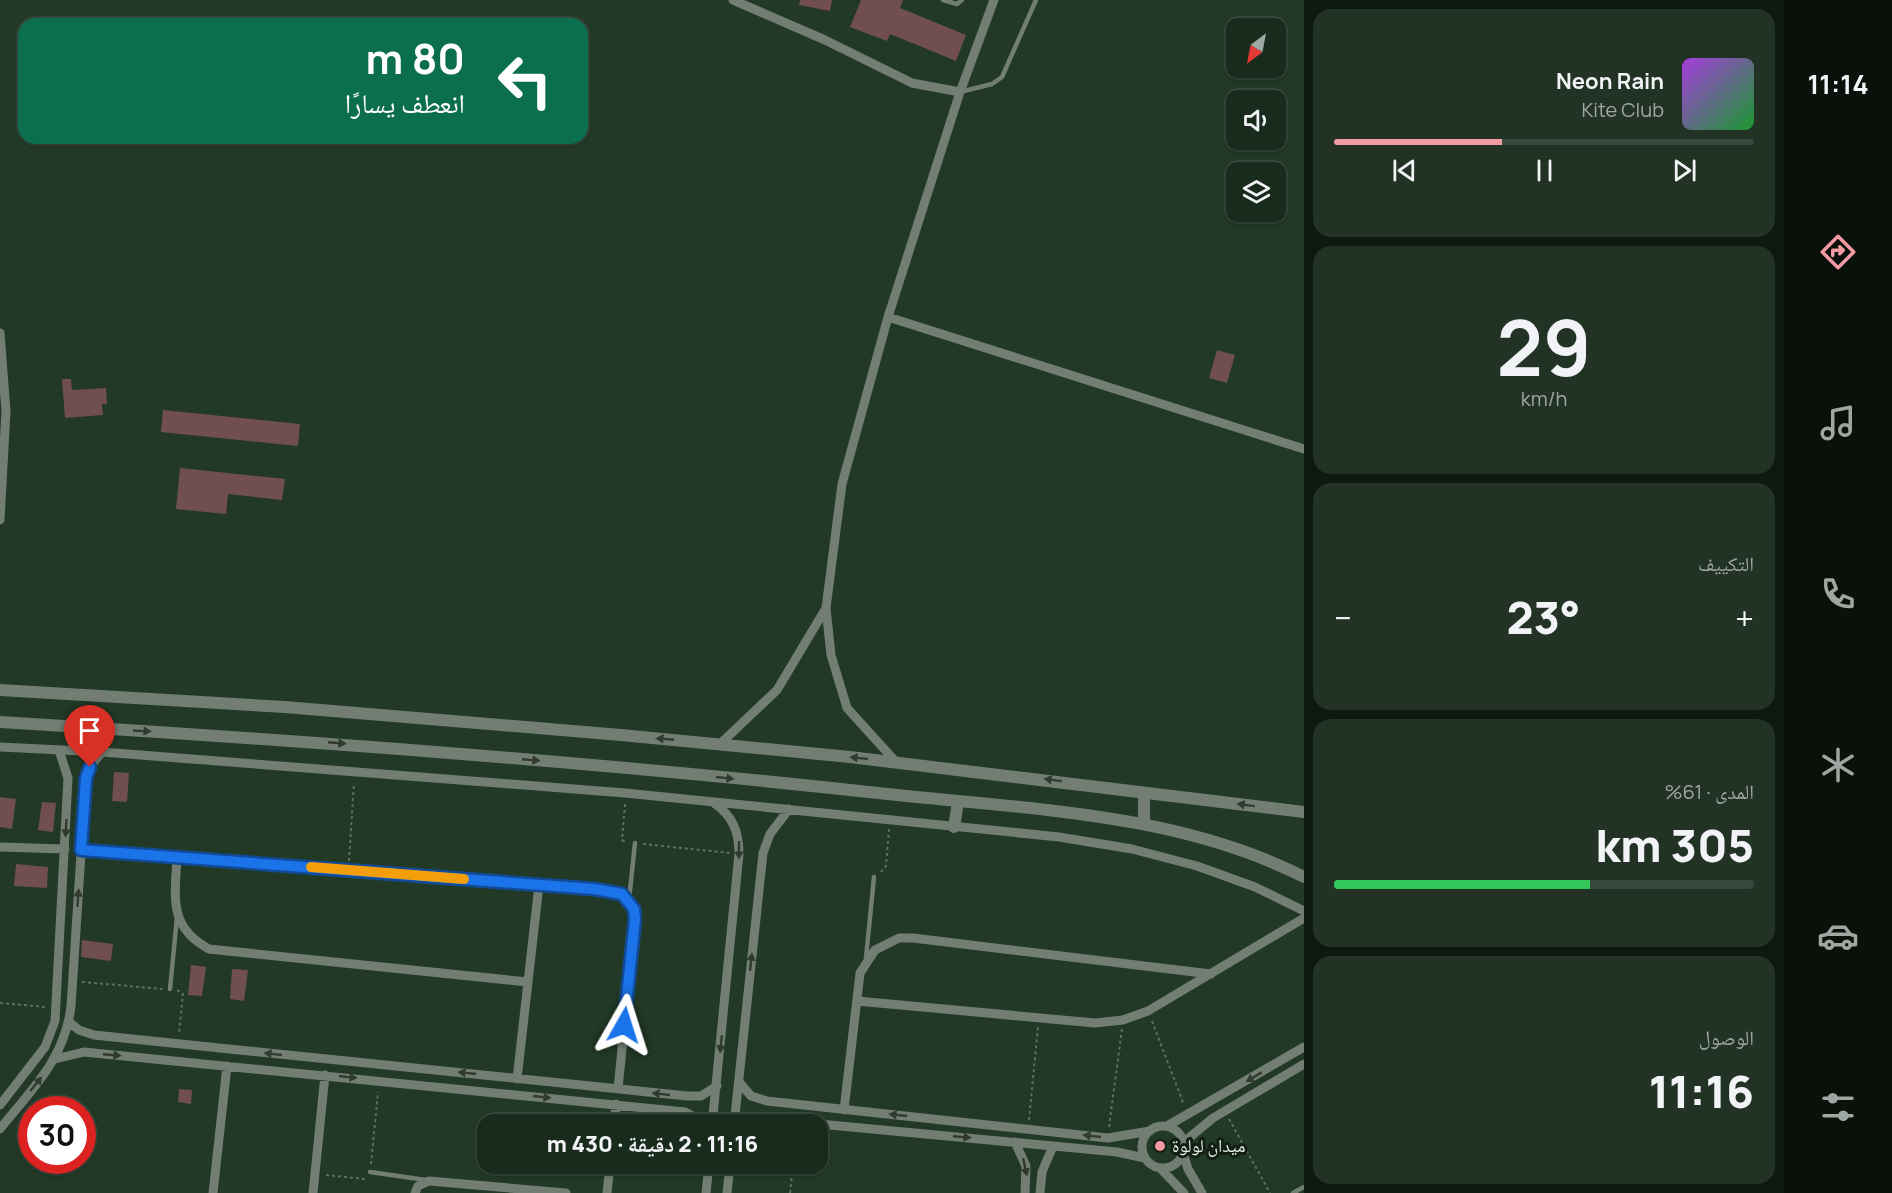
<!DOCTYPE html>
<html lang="ar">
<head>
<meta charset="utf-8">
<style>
	:root { --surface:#192b1c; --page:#223325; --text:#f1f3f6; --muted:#9fa7a3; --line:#37473b; --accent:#f49aa3 }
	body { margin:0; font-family:Manrope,"Noto Naskh Arabic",sans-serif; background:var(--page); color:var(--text); direction:rtl; height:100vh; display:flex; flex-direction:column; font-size:22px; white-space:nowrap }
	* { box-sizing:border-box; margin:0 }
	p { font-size:20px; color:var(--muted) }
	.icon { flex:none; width:33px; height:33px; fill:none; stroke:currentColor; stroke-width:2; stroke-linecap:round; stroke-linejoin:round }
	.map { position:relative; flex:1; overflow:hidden; direction:ltr }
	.panel { display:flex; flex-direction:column; gap:9px; padding:9px; background:#0e180f; width:480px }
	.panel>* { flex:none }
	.banner { position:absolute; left:18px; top:18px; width:570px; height:126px; border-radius:18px; box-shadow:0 2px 4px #0004,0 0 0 2px var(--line); direction:rtl; background:#0b6e4f; color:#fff; overflow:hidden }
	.needle { width:39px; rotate:212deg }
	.tools { position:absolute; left:1226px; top:18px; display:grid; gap:12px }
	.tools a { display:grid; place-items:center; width:60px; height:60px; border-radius:12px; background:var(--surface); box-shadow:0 2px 4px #0004,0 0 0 2px var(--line); font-size:30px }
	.speed { position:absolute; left:18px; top:1096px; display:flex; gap:12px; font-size:30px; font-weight:700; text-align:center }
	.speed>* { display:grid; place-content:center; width:78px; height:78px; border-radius:50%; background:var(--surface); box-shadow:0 2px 4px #0004,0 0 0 2px var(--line); line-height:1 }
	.speed .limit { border:9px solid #d22; background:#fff; color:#111 }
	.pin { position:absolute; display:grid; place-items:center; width:51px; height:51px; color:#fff; margin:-62px -26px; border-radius:50% 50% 50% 0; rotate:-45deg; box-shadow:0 0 6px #0007 }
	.pin .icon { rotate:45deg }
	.me { position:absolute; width:66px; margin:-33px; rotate:6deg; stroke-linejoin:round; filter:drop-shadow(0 0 4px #0008) }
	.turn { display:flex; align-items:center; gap:21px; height:126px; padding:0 24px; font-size:27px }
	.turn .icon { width:78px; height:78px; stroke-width:2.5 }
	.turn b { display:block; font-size:42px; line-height:51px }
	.big { font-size:45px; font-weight:800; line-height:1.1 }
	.panel .card { flex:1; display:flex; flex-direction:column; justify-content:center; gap:9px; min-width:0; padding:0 21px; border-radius:18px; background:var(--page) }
	.panel .dial { align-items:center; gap:0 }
	.dial b { font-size:78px; line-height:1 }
	.song { display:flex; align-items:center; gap:18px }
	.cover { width:72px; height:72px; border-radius:9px; background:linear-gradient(135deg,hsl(280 70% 55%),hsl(130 70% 35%)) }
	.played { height:6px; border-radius:3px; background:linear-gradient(90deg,var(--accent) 40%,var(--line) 40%) }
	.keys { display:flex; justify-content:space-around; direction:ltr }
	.heat { display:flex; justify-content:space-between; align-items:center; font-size:33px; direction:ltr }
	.charge { height:9px; border-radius:4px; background:linear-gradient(90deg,#34c759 61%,var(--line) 0) }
	.trip { position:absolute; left:477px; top:1114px; width:351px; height:60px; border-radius:18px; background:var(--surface); box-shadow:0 2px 4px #0004,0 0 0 2px var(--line); font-weight:800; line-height:60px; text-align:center; direction:rtl }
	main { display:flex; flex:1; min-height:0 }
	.menu { display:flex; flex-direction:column; width:108px; justify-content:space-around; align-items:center; background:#0a110b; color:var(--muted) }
	.menu .icon { width:42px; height:42px }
	.menu .active { color:var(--accent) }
	.menu b { font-size:27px; color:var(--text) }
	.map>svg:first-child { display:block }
</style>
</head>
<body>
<main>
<nav class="menu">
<b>11:14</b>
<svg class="icon active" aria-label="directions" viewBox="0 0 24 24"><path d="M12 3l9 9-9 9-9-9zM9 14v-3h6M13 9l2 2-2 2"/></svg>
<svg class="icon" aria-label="music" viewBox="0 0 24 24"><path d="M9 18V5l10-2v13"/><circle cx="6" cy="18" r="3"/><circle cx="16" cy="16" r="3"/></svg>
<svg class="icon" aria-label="phone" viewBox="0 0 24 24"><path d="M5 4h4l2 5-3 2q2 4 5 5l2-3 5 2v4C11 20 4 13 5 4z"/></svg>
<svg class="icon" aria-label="climate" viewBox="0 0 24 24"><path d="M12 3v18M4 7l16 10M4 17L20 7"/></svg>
<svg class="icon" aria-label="car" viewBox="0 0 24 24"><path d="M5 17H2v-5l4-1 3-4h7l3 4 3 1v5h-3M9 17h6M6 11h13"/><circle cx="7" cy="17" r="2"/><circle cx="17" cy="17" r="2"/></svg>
<svg class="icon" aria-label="filters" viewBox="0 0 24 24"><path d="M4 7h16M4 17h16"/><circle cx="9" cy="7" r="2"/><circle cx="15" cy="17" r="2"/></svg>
</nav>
<section class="panel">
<div class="card">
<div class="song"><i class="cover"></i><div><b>Neon Rain</b><p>Kite Club</p></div></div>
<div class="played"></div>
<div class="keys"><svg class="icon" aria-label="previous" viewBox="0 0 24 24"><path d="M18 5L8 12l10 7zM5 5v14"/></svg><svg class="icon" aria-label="pause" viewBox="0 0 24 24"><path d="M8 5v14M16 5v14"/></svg><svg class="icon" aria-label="next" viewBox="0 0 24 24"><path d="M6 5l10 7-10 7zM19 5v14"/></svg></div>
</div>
<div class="card dial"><b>29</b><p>km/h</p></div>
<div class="card"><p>التكييف</p>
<div class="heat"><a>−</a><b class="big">23°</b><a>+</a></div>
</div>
<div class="card"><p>المدى · 61%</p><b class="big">305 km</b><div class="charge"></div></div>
<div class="card"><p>الوصول</p><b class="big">11:16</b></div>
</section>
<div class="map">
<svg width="1304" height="1193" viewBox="0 0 1304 1193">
	<rect width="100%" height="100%" fill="#213925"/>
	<path fill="#704e51" d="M800,0h32l-2,11 -31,-6z
		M861,0h42l-3,8 66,27 -10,26 -66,-27 -3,7 -37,-14z
		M1217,350l18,5 -8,28 -18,-5z
		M62,379h9l1,11 34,-2 1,16h-5l1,11 -38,3z
		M163,410l137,14 -2,22 -137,-14z
		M180,468l105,11 -3,21 -54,-6 -2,20 -50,-5z
		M114,772l15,1 -2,29 -15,-1z
		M0,797l16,2 -4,30 -12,-2z
		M42,802l14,1 -3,29 -15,-2z
		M16,864l32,3 -1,21 -33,-2z
		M82,940l31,4 -2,17 -30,-4z
		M191,965l15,2 -4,29 -14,-1z
		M232,969l16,1 -4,31 -14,-2z
		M179,1089l13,1 -1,14 -13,-2z"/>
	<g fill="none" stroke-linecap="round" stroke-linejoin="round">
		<path stroke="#5c7260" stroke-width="2" stroke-dasharray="3 3" stroke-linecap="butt" d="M625,804l-3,36 4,2
			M643,844l87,9
			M349,861l5,-78
			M881,872l5,-6 3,-37
			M82,982l81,7
			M177,990l6,4 -4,40
			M0,1003l46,4
			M1152,1021l32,84
			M1229,1119l41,74
			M1029,1120l9,-93
			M1109,1127l13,-98
			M371,1164l7,-72
			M326,1175l39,4
			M790,1193l3,-29"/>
		<path stroke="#727e73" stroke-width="4.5" d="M943,0l14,4 5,-4
			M960,92l32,-8 10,-7 34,-77
			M629,900l6,-57
			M866,958l8,-81
			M170,989l7,-72
			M370,1172l56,8
			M1293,1193l11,-6"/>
		<path stroke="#727e73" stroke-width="9" d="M733,0l92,40 87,43 48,9 34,-92
			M888,317l416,132
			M0,333l6,78 -6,109
			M720,744l57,-54 49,-82
			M0,747l102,5 523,41 434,44 73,12 65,17 58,21 49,24
			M896,762l-49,-54 -16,-53 -5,-47 16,-124 46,-167 72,-225
			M0,847l65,2
			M81,850l531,40c15,6 22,13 23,29l-17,170
			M177,857c-2,40 -9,70 32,92l319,33
			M857,1001l238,22 28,-3 25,-9 156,-93
			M69,1022l10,8 15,5 593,61h14l16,-10
			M55,1059l29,-7 601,60 25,13
			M517,1079l22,-194
			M739,1082l12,14 16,5 341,37 42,-7
			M0,1105l45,-58 10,-26 13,-243 -9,-28
			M844,1110l16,-137 15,-23 24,-12h14l298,36
			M614,1125l2,-21
			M712,1125l27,-271c0,-22 -6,-38 -25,-51
			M734,1125l29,-272 7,-19 19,-25
			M737,1125l14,-5 15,-1 351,33 28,6
			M1167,1126l137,-79
			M1142 1147a21 21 0 1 1 42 0a21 21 0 1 1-42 0Z
			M0,1129c32,-40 65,-70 71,-123l15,-228 4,-11 12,-15
			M1015,1142l11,24 -1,27
			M1184,1142l29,-24 91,-54
			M1183,1153l5,16 14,24
			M1160,1168l24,25
			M213,1193l14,-127
			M313,1193l12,-118
			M415,1193l3,-7 11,-5 137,12
			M607,1193l3,-29
			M706,1193l3,-29
			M727,1193l3,-29
			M1040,1193l2,-21 11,-26"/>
		<path stroke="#727e73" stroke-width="12" d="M0,690l285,17 336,28 229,22 454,55
			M0,722c293,18 586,39 878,71 142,16 296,18 426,84
			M1144,824v-31
			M954,827l4,-25"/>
	</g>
	<defs><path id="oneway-solid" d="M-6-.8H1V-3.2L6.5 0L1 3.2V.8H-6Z" transform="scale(1.5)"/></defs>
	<g fill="#303b30">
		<use href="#oneway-solid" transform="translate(142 731) rotate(3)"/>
		<use href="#oneway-solid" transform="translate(665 739) rotate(-175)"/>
		<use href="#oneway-solid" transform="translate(337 743) rotate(5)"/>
		<use href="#oneway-solid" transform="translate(859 758) rotate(-174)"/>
		<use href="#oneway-solid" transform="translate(531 760) rotate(5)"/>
		<use href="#oneway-solid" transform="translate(725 778) rotate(6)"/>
		<use href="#oneway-solid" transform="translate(1053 780) rotate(-173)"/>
		<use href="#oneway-solid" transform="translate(1246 805) rotate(-173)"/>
		<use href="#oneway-solid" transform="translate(66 828) rotate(93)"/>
		<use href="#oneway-solid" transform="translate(739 850) rotate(91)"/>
		<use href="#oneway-solid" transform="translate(78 898) rotate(-86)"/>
		<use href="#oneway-solid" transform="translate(751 962) rotate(-84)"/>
		<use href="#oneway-solid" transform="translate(721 1044) rotate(96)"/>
		<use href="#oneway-solid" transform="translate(273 1054) rotate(-174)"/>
		<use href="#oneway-solid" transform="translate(112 1055) rotate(5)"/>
		<use href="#oneway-solid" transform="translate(467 1073) rotate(-174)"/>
		<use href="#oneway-solid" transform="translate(348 1077) rotate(6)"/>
		<use href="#oneway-solid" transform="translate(1254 1077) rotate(149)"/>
		<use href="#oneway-solid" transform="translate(36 1084) rotate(-51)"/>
		<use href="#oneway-solid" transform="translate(661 1094) rotate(-174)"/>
		<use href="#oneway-solid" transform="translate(542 1097) rotate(6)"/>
		<use href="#oneway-solid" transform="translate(898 1115) rotate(-174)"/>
		<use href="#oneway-solid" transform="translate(1092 1136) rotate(-174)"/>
		<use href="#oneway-solid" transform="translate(962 1137) rotate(5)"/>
		<use href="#oneway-solid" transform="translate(1025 1167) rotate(78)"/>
	</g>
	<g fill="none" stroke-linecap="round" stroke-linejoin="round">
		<defs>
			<path id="route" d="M90,767l-4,11 -5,72 513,39 28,5 12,15 1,10 -11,106"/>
		</defs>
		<use href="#route" stroke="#114b97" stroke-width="15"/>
		<use href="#route" stroke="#1a73e8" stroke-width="10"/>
		<path stroke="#f59e0b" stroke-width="10" d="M311,867l153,12"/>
	</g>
	<circle fill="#f49aa3" stroke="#131e14" stroke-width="2" cx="1160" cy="1146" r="6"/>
	<g text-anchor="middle" stroke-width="6" stroke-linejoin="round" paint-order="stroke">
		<g font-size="18" fill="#e2f1e4" stroke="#131e14" text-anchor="start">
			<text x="1172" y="1152">ميدان لولوة</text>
		</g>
	</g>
</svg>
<div class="tools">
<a><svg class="needle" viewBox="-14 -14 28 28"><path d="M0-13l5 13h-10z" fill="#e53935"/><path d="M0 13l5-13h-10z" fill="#9fa7a3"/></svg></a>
<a><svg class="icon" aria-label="sound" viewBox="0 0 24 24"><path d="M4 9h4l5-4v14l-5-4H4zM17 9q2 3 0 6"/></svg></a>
<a><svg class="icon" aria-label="layers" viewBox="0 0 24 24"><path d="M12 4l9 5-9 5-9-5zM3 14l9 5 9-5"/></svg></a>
</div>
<div class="speed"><div class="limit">30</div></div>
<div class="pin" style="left:90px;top:767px;background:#d93025"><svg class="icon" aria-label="arrive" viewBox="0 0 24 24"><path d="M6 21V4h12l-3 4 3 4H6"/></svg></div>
<svg class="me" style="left:624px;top:1025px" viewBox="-20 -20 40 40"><path d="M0-17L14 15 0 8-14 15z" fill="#1a73e8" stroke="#fff" stroke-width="4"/></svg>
<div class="trip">11:16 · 2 دقيقة · 430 m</div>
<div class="banner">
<div class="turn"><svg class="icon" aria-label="left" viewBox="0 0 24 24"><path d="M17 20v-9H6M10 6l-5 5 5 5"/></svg><div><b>80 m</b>انعطف يسارًا</div></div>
</div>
</div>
</main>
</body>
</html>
